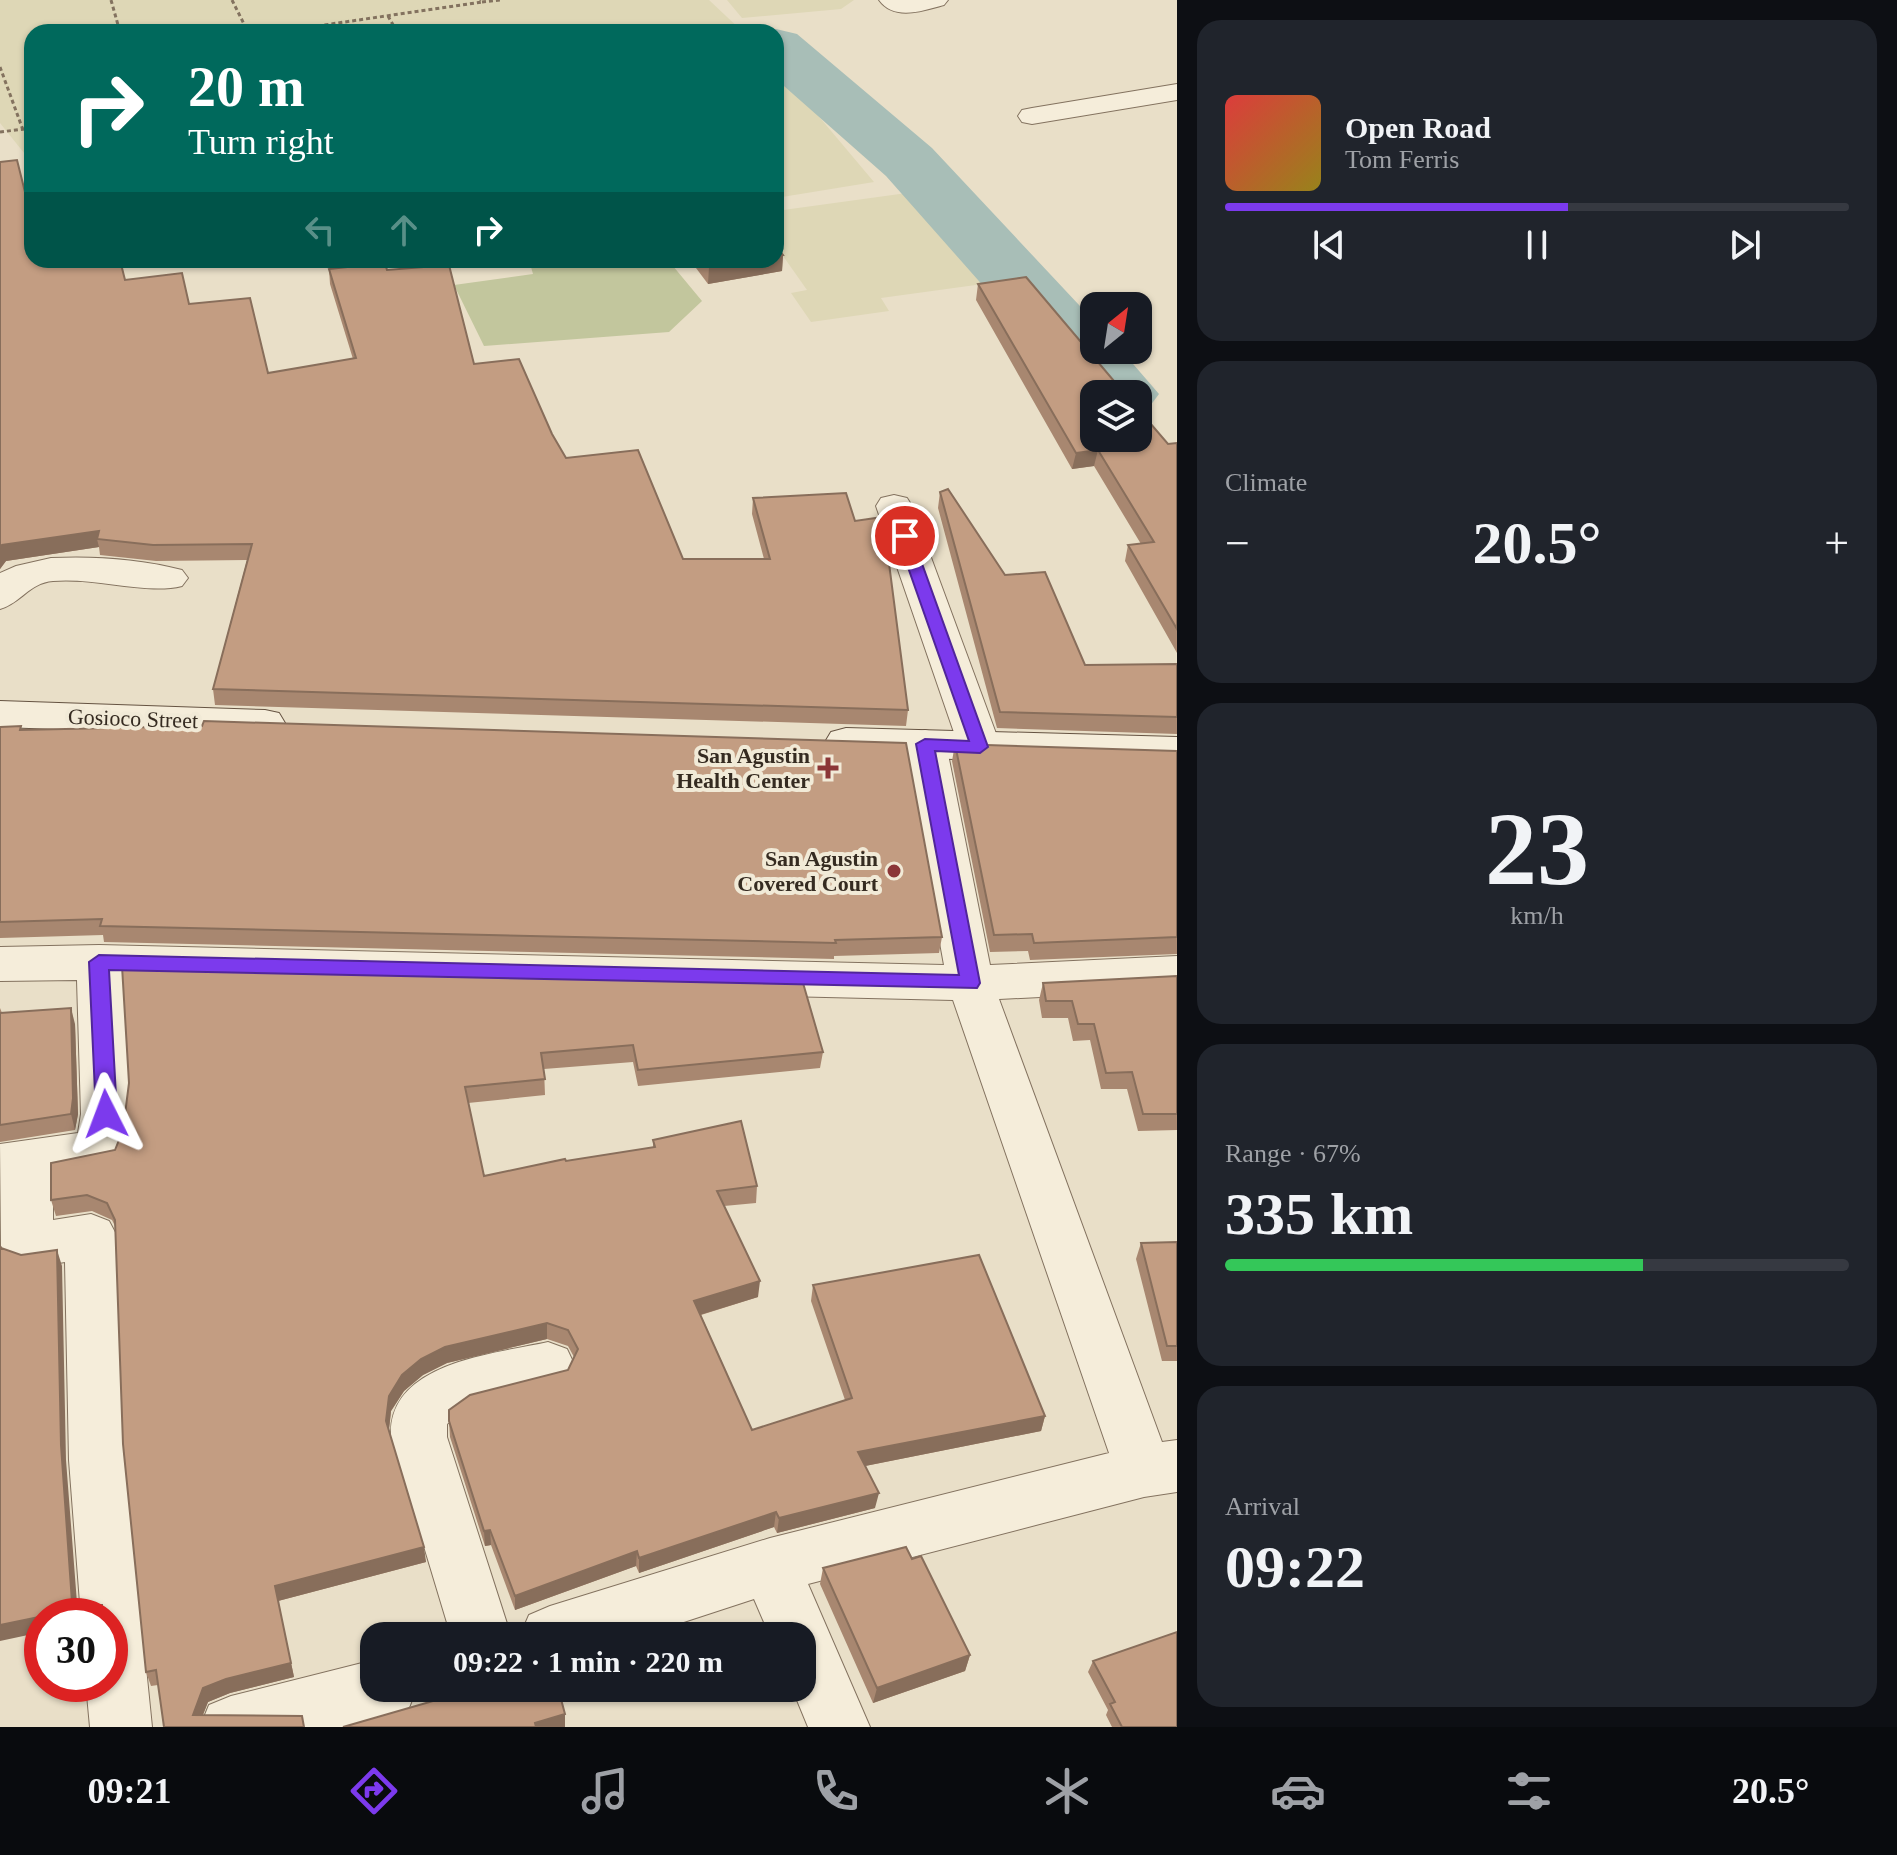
<!DOCTYPE html>
<html lang="en">
<head>
<meta charset="utf-8">
<style>
	:root { --surface:#171b24; --page:#20242c; --text:#f1f3f6; --muted:#9ea1a6; --line:#363941; --accent:#7c3aed }
	body { margin:0; font-family:Georgia,serif; background:var(--page); color:var(--text); height:100vh; display:flex; flex-direction:column; font-size:30px; white-space:nowrap }
	* { box-sizing:border-box; margin:0 }
	p { font-size:26px; color:var(--muted) }
	.icon { flex:none; width:44px; height:44px; fill:none; stroke:currentColor; stroke-width:2; stroke-linecap:round; stroke-linejoin:round }
	.map { position:relative; flex:1; overflow:hidden }
	.sheet { display:flex; flex-direction:column; gap:20px; padding:20px; background:#0d0f14; width:720px }
	.sheet>* { flex:none }
	.guide { position:absolute; left:24px; top:24px; width:760px; height:244px; border-radius:24px; box-shadow:0 2px 6px #0004; background:#00695c; color:#fff; overflow:hidden }
	.needle { width:52px; rotate:30deg }
	.fabs { position:absolute; left:1080px; top:292px; display:grid; gap:16px }
	.fabs a { display:grid; place-items:center; width:72px; height:72px; border-radius:16px; background:var(--surface); box-shadow:0 2px 6px #0004; font-size:40px }
	.speed { position:absolute; left:24px; top:1598px; display:flex; gap:16px; font-size:40px; font-weight:700; text-align:center }
	.speed>* { display:grid; place-content:center; width:104px; height:104px; border-radius:50%; background:var(--surface); box-shadow:0 2px 6px #0004; line-height:1 }
	.speed .limit { border:12px solid #d22; background:#fff; color:#111 }
	.pin { position:absolute; display:grid; place-items:center; width:68px; height:68px; color:#fff; margin:-34px; border:4px solid #fff; border-radius:50%; box-shadow:0 2px 8px #0007 }
	.me { position:absolute; width:88px; margin:-44px; rotate:357deg; stroke-linejoin:round; filter:drop-shadow(0 0 6px #0008) }
	.turn { display:flex; align-items:center; gap:28px; height:168px; padding:0 32px; font-size:36px }
	.turn .icon { width:104px; height:104px; stroke-width:2.5 }
	.turn b { display:block; font-size:56px; line-height:68px }
	.lanes { display:flex; align-items:center; height:76px; padding:0 32px; background:#0003; justify-content:center; gap:40px; direction:ltr }
	.lanes .off { opacity:.35 }
	.big { font-size:60px; font-weight:700; line-height:1.1 }
	.sheet .tile { flex:1; display:flex; flex-direction:column; justify-content:center; gap:12px; min-width:0; padding:0 28px; border-radius:24px; background:var(--page) }
	.sheet .dial { align-items:center; gap:0 }
	.dial b { font-size:104px; line-height:1 }
	.song { display:flex; align-items:center; gap:24px }
	.cover { width:96px; height:96px; border-radius:12px; background:linear-gradient(135deg,hsl(0 70% 55%),hsl(50 70% 35%)) }
	.played { height:8px; border-radius:4px; background:linear-gradient(90deg,var(--accent) 55%,var(--line) 55%) }
	.keys { display:flex; justify-content:space-around; direction:ltr }
	.heat { display:flex; justify-content:space-between; align-items:center; font-size:44px; direction:ltr }
	.charge { height:12px; border-radius:6px; background:linear-gradient(90deg,#34c759 67%,var(--line) 0) }
	.trip { position:absolute; left:360px; top:1622px; width:456px; height:80px; border-radius:24px; background:var(--surface); box-shadow:0 2px 6px #0004; font-weight:700; line-height:80px; text-align:center }
	.menu { display:flex; height:128px; justify-content:space-around; align-items:center; background:#090b0e; color:var(--muted) }
	.menu .icon { width:56px; height:56px }
	.menu .active { color:var(--accent) }
	.menu b { font-size:36px; color:var(--text) }
	main { display:flex; flex:1; min-height:0 }
	.map>svg:first-child { display:block }
</style>
</head>
<body>
<main>
<div class="map">
<svg width="1177" height="1727" viewBox="0 0 1177 1727">
	<rect width="100%" height="100%" fill="#e9dfc8"/>
	<path fill="#ded7b6" d="M0,0h709l34,32h-711v131l-32,-40z
		M727,0h127l-13,9 -99,9z
		M776,66l29,34 69,82 -98,16z
		M907,193l76,91 -102,14 8,13 -78,11 -20,-29 16,-3 -31,-44v-35z"/>
	<path fill="#c2c69d" d="M529,260h139l34,41 -33,31 -185,14 -30,-61 79,-11z"/>
	<g fill="none" stroke-linecap="round" stroke-linejoin="round">
		<path fill="#a8beb7" fill-rule="evenodd" d="M776,29l21,5 135,114 162,173v29h27l38,44 -12,16 -9,3v-19h-44l-1,16 -207,-234 -110,-97v-47h-12z"/>
		<defs>
			<path id="street" d="M879,0h69l-4,5c-22,6 -50,16 -65,-5z
				M1177,84v16l-145,24 -10,-2 -4,-6 4,-6 10,-2z
				M894,495l13,3 5,8 89,241 -6,10 -15,4 -15,-4 -6,-10 -83,-241 5,-8z
				M51,558c43,-2 89,1 131,12l6,8 -6,8c-36,9 -88,-9 -129,-5 -24,2 -32,22 -53,28v-36l16,-7z
				M925,730l15,4 6,10 44,221 187,-9v34l-178,9 163,443 15,-2v52l-33,5 -336,87 62,143h-62l-16,-39h10v-52h-32l-16,-37 -113,37h-121l9,-21 21,-9 220,-68 339,-85 -156,-453 -830,-20c3,52 18,139 -5,184l-18,6 -47,7v43l38,-6 18,7 8,15 8,224 27,267h-62l-4,-43h24v-68h-29l-12,-156 -4,-198 -38,6 -18,-6 -8,-16 -1,-102 78,-11 3,-19 -4,-134 -77,1v-34l99,-2 845,20 -40,-221 6,-10z
				M548,1342l19,7 8,17 -8,17 -97,25 -23,16v13l64,199h-60l-60,-199c-4,-75 103,-83 157,-95z
				M374,1660v28h43l-9,22 -55,17h-153l9,-22 22,-9z"/>
			<path id="secondary" d="M0,701l265,9 14,3 6,10 -6,10 -14,3 -265,-9z
				M846,728l331,9v28l-331,-9 -15,-4 -6,-10 6,-10z"/>
		</defs>
		<use href="#street" stroke="#83725f" stroke-width="2"/>
		<use href="#secondary" stroke="#655342" stroke-width="2"/>
		<path stroke="#83725f" stroke-width="3" stroke-dasharray="4 3" stroke-linecap="butt" d="M111,0l9,32
			M232,0l16,32
			M482,2l19,-2
			M388,16l9,16
			M276,32l206,-30 -2,-2
			M0,67l23,63
			M0,132l32,-4"/>
		<use href="#street" fill="#f5edda" fill-rule="evenodd"/>
		<use href="#secondary" fill="#f5edda" fill-rule="evenodd"/>
	</g>
	<path fill="#a88770" d="M0,162l31,58 94,60 64,24 79,69 85,-14 -23,-75 -1,-15 58,1 87,94 78,70 14,24 117,101h81l-12,-45 1,-16 155,212 -2,16 -691,-21 -2,-16 34,-129 -91,1 -56,-6 -1,-8 -93,14 -6,8z
		M783,255l-1,16 -74,13 -18,-24h86z
		M978,284l190,160 9,-1v210l-52,-92 3,-16 13,-1 -47,-78 -22,3 -96,-169z
		M940,492l65,83 80,90 92,-1v70l-180,-6 -59,-220z
		M0,727l22,3 920,207 -3,16 -105,3v3l-730,-17 -1,-7 -103,3z
		M955,744l222,7v203l-147,6 -2,-9 -38,1 -38,-191z
		M122,966l701,86 -3,16 -182,18 -5,-24 -89,7 1,26 -77,8 16,73 169,-29v-7l104,46 -1,17 -32,3 34,91 -57,18 51,115 93,-30 -34,-99 2,-16 232,131 -4,15 -176,35 10,42 -98,25 -3,-6 -135,46 -3,-7 -121,44 -24,-65 -6,1 -35,-109 -1,-16 119,-51 6,-13 -6,-11 -21,-7 -100,24 -24,12 -19,16 -13,20 -2,20 37,131 -148,39 16,76 -64,16 -22,9 -5,13 -39,12 -6,-42 -7,1 -5,-14 -30,-444 -4,-8 -20,-9 -36,5 -5,-16 64,-50 8,-20 6,-47z
		M1177,976v154l-39,1 -11,-42h-26l-11,-49 -17,1 -5,-23h-26l-3,-18 4,-17z
		M0,1008l2,5 73,11 3,90 -3,16 -75,12z
		M1177,1242v119h-15l-26,-102 5,-16z
		M912,1559l58,96 -5,16 -92,32 -53,-119 3,-16z
		M1093,1661l84,66h-65l-6,-12 2,-5 -20,-38z
		M75,1684h9v15l-3,1z"/>
	<path fill="#886e5b" d="M783,255l-1,16 -74,13 1,-17 43,-7h24v-4z
		M1098,450l-4,16 -22,3 4,-16z
		M99,531l-2,8 2,8 -93,14 -6,8v-21l2,-3z
		M71,1008l4,16 3,90 -3,16 -4,-16z
		M57,1250l5,16 4,194 12,156 -6,-14 -11,-157z
		M760,1281l-2,16 -65,20 1,-16z
		M547,1323v16l-100,24 -24,12 -19,16 -13,20 -3,26 -2,-16 3,-25 13,-21 19,-16 24,-12z
		M1045,1416l-4,15 -186,37 3,-16z
		M879,1493l-4,15 -98,25 2,-15z
		M776,1512l-2,15 -135,46v-15z
		M490,1530l1,15 -6,1 -1,-15z
		M424,1547l2,15 -148,39 16,76 -64,16 -22,9 -10,25 -5,-12 10,-27 72,-102z
		M637,1551l-1,15 -121,44v-14z
		M73,1610l2,6h-31z
		M42,1616v16l-42,9v-16z
		M970,1655l-5,16 -92,32 4,-15z
		M79,1684h5v15l-5,-14z
		M565,1714v13h-30v-4z"/>
	<path fill="#c39d82" stroke="#886e5b" stroke-width="2" d="M17,160l15,60v40h88l5,20 57,-7 7,31 61,-6 18,75 88,-15 -27,-89 56,-6 2,7 62,-5 25,99 45,-5 33,75 14,24 72,-8 45,109h87l-17,-61 93,-5 9,28 28,-4 25,193 -695,-21 39,-145 -99,1 -56,-6 2,-8 -97,14 -2,3v-386z
		M776,246l7,9 -7,1z
		M703,260h49l-43,7z
		M1026,277l99,117h-31v44h44v-29l30,35 9,-1v186l-49,-84 26,-3 -56,-92 -22,3 -98,-169z
		M948,489l57,86 40,-3 40,93 92,-1v53l-177,-5 -60,-220z
		M204,721l702,22 36,194 -107,3 1,3 -736,-17 2,-7 -102,3v-195l21,-1 -1,4 182,-4z
		M955,744l222,7v186l-143,6 -2,-9 -38,1z
		M122,966l681,17 20,69 -185,18 -5,-25 -92,8 4,26 -80,8 19,89 81,-17 1,2 89,-14 -2,-7 88,-19 16,65 -40,5 43,90 -66,20 58,129 100,-32 -39,-113 166,-30 66,161 -187,36 21,41 -100,25 -3,-6 -137,46 -2,-7 -122,45 -25,-66 -6,1 -35,-110v-11l21,-15 98,-25 10,-21 -10,-19 -21,-7 -102,24 -24,12 -19,16 -13,21 -3,25 38,126 -149,39 16,77 -65,16 -23,9 -10,27 109,1 2,11h-140l-8,-57 -10,2 -23,-228 -8,-224 -8,-17 -20,-8 -36,5v-37l64,-13 8,-20 6,-47z
		M1177,976v138h-34l-11,-42 -26,1 -12,-49h-16l-6,-23h-26l-3,-18z
		M71,1008l2,90 -2,16 -71,11v-112z
		M1177,1242v104h-10l-26,-103z
		M0,1246l1,2 20,7 36,-5 4,195 11,157 4,3h26v11h-29v-6l-73,15z
		M906,1547l6,12 9,-3 49,99 -93,33 -54,-120z
		M1177,1632v95h-55l-12,-23 5,-2 -22,-41z
		M478,1688h80l7,26 -30,9 1,4h-193z"/>
	<path fill="#7c3aed" stroke="#51269a" stroke-width="2" d="M905,532l7,4 76,211 -8,6 -45,-2 45,232 -3,5 -868,-18 8,144 -3,6h-15l-3,-6 -7,-152 10,-7 860,20 -43,-231 9,-5 44,2 -72,-205z"/>
	<g fill="#8b3637" stroke="#f1ead7" stroke-width="3">
		<path d="M824 756h8v8h8v8h-8v8h-8v-8h-8v-8h8z"/>
		<circle cx="894" cy="871" r="8"/>
	</g>
	<g text-anchor="middle" stroke-width="8" stroke-linejoin="round" paint-order="stroke">
		<g font-size="22" fill="#352b21" stroke="#f1ead7">
			<text transform="translate(133 718) rotate(2)" y="8">Gosioco Street</text>
		</g>
		<g font-size="22" font-weight="bold" fill="#352b21" stroke="#f1ead7" text-anchor="end">
			<text x="810" y="763">San Agustin<tspan x="810" dy="25">Health Center</tspan></text>
			<text x="878" y="866">San Agustin<tspan x="878" dy="25">Covered Court</tspan></text>
		</g>
	</g>
</svg>
<div class="fabs">
<a><svg class="needle" viewBox="-14 -14 28 28"><path d="M0-13l5 13h-10z" fill="#e53935"/><path d="M0 13l5-13h-10z" fill="#9ea1a6"/></svg></a>
<a><svg class="icon" aria-label="layers" viewBox="0 0 24 24"><path d="M12 4l9 5-9 5-9-5zM3 14l9 5 9-5"/></svg></a>
</div>
<div class="speed"><div class="limit">30</div></div>
<div class="pin" style="left:905px;top:536px;background:#d93025"><svg class="icon" aria-label="arrive" viewBox="0 0 24 24"><path d="M6 21V4h12l-3 4 3 4H6"/></svg></div>
<svg class="me" style="left:106px;top:1114px" viewBox="-20 -20 40 40"><path d="M0-17L14 15 0 8-14 15z" fill="#7c3aed" stroke="#fff" stroke-width="4"/></svg>
<div class="trip">09:22 · 1 min · 220 m</div>
<div class="guide">
<div class="turn"><svg class="icon" aria-label="right" viewBox="0 0 24 24"><path d="M7 20v-9h11M14 6l5 5-5 5"/></svg><div><b>20 m</b>Turn right</div></div>
<div class="lanes"><svg class="icon off" aria-label="left" viewBox="0 0 24 24"><path d="M17 20v-9H6M10 6l-5 5 5 5"/></svg><svg class="icon off" aria-label="ahead" viewBox="0 0 24 24"><path d="M12 20V5M6 11l6-6 6 6"/></svg><svg class="icon" aria-label="right" viewBox="0 0 24 24"><path d="M7 20v-9h11M14 6l5 5-5 5"/></svg></div>
</div>
</div>
<section class="sheet">
<div class="tile">
<div class="song"><i class="cover"></i><div><b>Open Road</b><p>Tom Ferris</p></div></div>
<div class="played"></div>
<div class="keys"><svg class="icon" aria-label="previous" viewBox="0 0 24 24"><path d="M18 5L8 12l10 7zM5 5v14"/></svg><svg class="icon" aria-label="pause" viewBox="0 0 24 24"><path d="M8 5v14M16 5v14"/></svg><svg class="icon" aria-label="next" viewBox="0 0 24 24"><path d="M6 5l10 7-10 7zM19 5v14"/></svg></div>
</div>
<div class="tile"><p>Climate</p>
<div class="heat"><a>−</a><b class="big">20.5°</b><a>+</a></div>
</div>
<div class="tile dial"><b>23</b><p>km/h</p></div>
<div class="tile"><p>Range · 67%</p><b class="big">335 km</b><div class="charge"></div></div>
<div class="tile"><p>Arrival</p><b class="big">09:22</b></div>
</section>
</main>
<nav class="menu">
<b>09:21</b>
<svg class="icon active" aria-label="directions" viewBox="0 0 24 24"><path d="M12 3l9 9-9 9-9-9zM9 14v-3h6M13 9l2 2-2 2"/></svg>
<svg class="icon" aria-label="music" viewBox="0 0 24 24"><path d="M9 18V5l10-2v13"/><circle cx="6" cy="18" r="3"/><circle cx="16" cy="16" r="3"/></svg>
<svg class="icon" aria-label="phone" viewBox="0 0 24 24"><path d="M5 4h4l2 5-3 2q2 4 5 5l2-3 5 2v4C11 20 4 13 5 4z"/></svg>
<svg class="icon" aria-label="climate" viewBox="0 0 24 24"><path d="M12 3v18M4 7l16 10M4 17L20 7"/></svg>
<svg class="icon" aria-label="car" viewBox="0 0 24 24"><path d="M5 17H2v-5l4-1 3-4h7l3 4 3 1v5h-3M9 17h6M6 11h13"/><circle cx="7" cy="17" r="2"/><circle cx="17" cy="17" r="2"/></svg>
<svg class="icon" aria-label="filters" viewBox="0 0 24 24"><path d="M4 7h16M4 17h16"/><circle cx="9" cy="7" r="2"/><circle cx="15" cy="17" r="2"/></svg>
<b>20.5°</b>
</nav>
</body>
</html>
